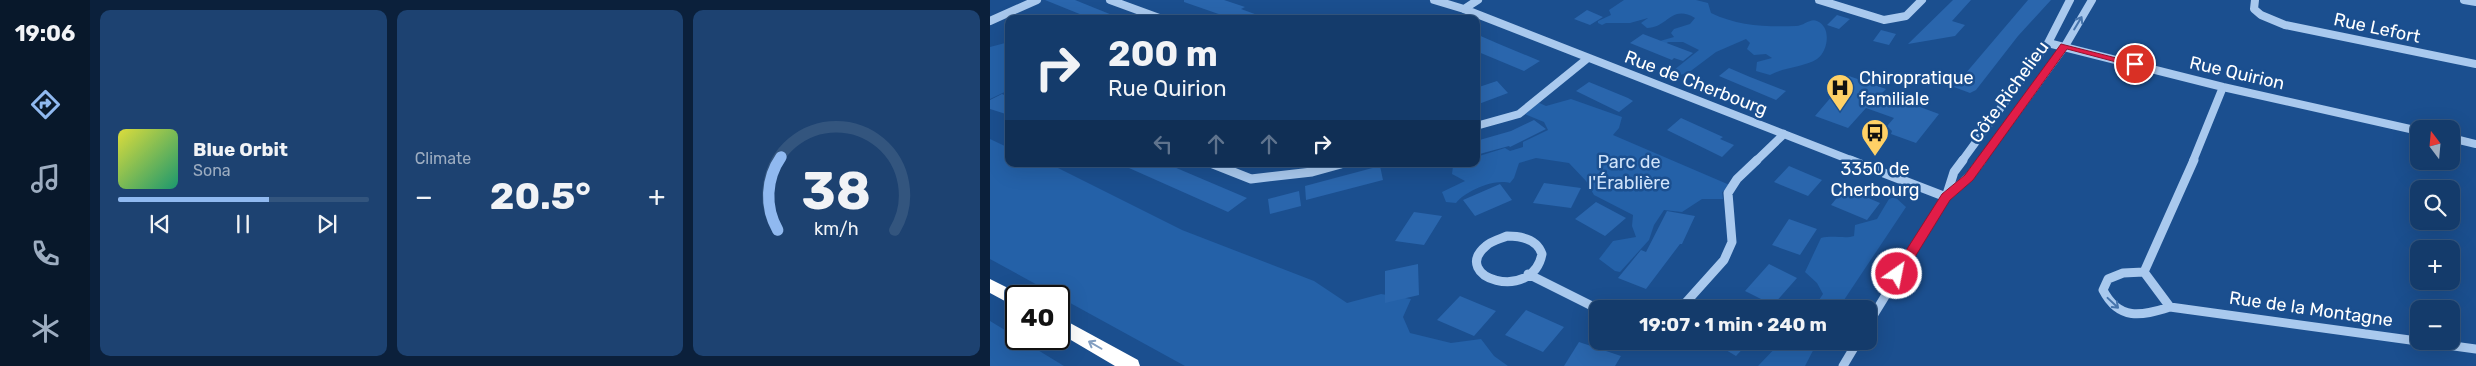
<!DOCTYPE html>
<html lang="en">
<head>
<meta charset="utf-8">
<style>
	:root { --surface:#143b6b; --page:#1d4271; --text:#f1f3f6; --muted:#9dadc1; --line:#33557e; --accent:#90b9f0 }
	body { margin:0; font-family:Rubik,sans-serif; background:var(--page); color:var(--text); height:100vh; display:flex; flex-direction:column; font-size:19px; white-space:nowrap }
	* { box-sizing:border-box; margin:0 }
	p { font-size:16px; color:var(--muted) }
	.icon { flex:none; width:28px; height:28px; fill:none; stroke:currentColor; stroke-width:2; stroke-linecap:round; stroke-linejoin:round }
	.map { position:relative; flex:1; overflow:hidden }
	.details { display:flex; flex-direction:column; gap:10px; padding:10px; background:#0b203b; width:900px }
	.details>* { flex:none }
	.banner { position:absolute; left:15px; top:15px; width:475px; height:152px; border-radius:10px; box-shadow:0 5px 20px #0002,0 0 0 1px var(--line); background:#143b6b; color:var(--text); overflow:hidden }
	.needle { width:32px; rotate:344deg }
	.controls { position:absolute; left:1420px; top:120px; display:grid; gap:10px }
	.controls a { display:grid; place-items:center; width:50px; height:50px; border-radius:10px; background:var(--surface); box-shadow:0 5px 20px #0002,0 0 0 1px var(--line); font-size:25px }
	.speed { position:absolute; left:15px; top:285px; display:flex; gap:10px; font-size:25px; font-weight:700; text-align:center }
	.speed>* { display:grid; place-content:center; width:65px; height:65px; border-radius:50%; background:var(--surface); box-shadow:0 5px 20px #0002,0 0 0 1px var(--line); line-height:1 }
	.speed .limit { border:2px solid #111; border-radius:8px; background:#fff; color:#111 }
	.pin { position:absolute; display:grid; place-items:center; width:42px; height:42px; color:#fff; margin:-21px; border:2px solid #fff; border-radius:50%; box-shadow:0 1px 5px #0007 }
	.me { position:absolute; width:55px; margin:-28px; rotate:33deg; stroke-linejoin:round; filter:drop-shadow(0 0 4px #0008) }
	.turn { display:flex; align-items:center; gap:18px; height:105px; padding:0 20px; font-size:22px }
	.turn .icon { width:65px; height:65px; stroke-width:2.5 }
	.turn b { display:block; font-size:35px; line-height:42px }
	.lanes { display:flex; align-items:center; height:48px; padding:0 20px; background:#0003; justify-content:center; gap:25px; direction:ltr }
	.lanes .off { opacity:.35 }
	.big { font-size:38px; font-weight:700; line-height:1.1 }
	.details .tile { flex:1; display:flex; flex-direction:column; justify-content:center; gap:8px; min-width:0; padding:0 18px; border-radius:10px; background:var(--page) }
	.details .dial { align-items:center; gap:0 }
	.dial svg { height:130px; overflow:visible; fill:none; stroke:var(--line); stroke-width:7; stroke-linecap:round; text-anchor:middle }
	.dial text { fill:var(--text); stroke:none }
	.song { display:flex; align-items:center; gap:15px }
	.cover { width:60px; height:60px; border-radius:8px; background:linear-gradient(135deg,hsl(60 70% 55%),hsl(160 70% 35%)) }
	.played { height:5px; border-radius:2px; background:linear-gradient(90deg,var(--accent) 60%,var(--line) 60%) }
	.keys { display:flex; justify-content:space-around; direction:ltr }
	.heat { display:flex; justify-content:space-between; align-items:center; font-size:28px; direction:ltr }
	.details .tiles { flex:1; display:grid; gap:10px; grid-template-columns:repeat(3,1fr) }
	.trip { position:absolute; left:599px; top:300px; width:288px; height:50px; border-radius:10px; background:var(--surface); box-shadow:0 5px 20px #0002,0 0 0 1px var(--line); font-weight:700; line-height:50px; text-align:center }
	main { display:flex; flex:1; min-height:0 }
	.tab-bar { display:flex; flex-direction:column; width:90px; justify-content:space-around; align-items:center; background:#08182b; color:var(--muted) }
	.tab-bar .icon { width:35px; height:35px }
	.tab-bar .active { color:var(--accent) }
	.tab-bar b { font-size:22px; color:var(--text) }
	.map>svg:first-child { display:block }
</style>
</head>
<body>
<main>
<nav class="tab-bar">
<b>19:06</b>
<svg class="icon active" aria-label="directions" viewBox="0 0 24 24"><path d="M12 3l9 9-9 9-9-9zM9 14v-3h6M13 9l2 2-2 2"/></svg>
<svg class="icon" aria-label="music" viewBox="0 0 24 24"><path d="M9 18V5l10-2v13"/><circle cx="6" cy="18" r="3"/><circle cx="16" cy="16" r="3"/></svg>
<svg class="icon" aria-label="phone" viewBox="0 0 24 24"><path d="M5 4h4l2 5-3 2q2 4 5 5l2-3 5 2v4C11 20 4 13 5 4z"/></svg>
<svg class="icon" aria-label="climate" viewBox="0 0 24 24"><path d="M12 3v18M4 7l16 10M4 17L20 7"/></svg>
</nav>
<section class="details">
<div class="tiles">
<div class="tile">
<div class="song"><i class="cover"></i><div><b>Blue Orbit</b><p>Sona</p></div></div>
<div class="played"></div>
<div class="keys"><svg class="icon" aria-label="previous" viewBox="0 0 24 24"><path d="M18 5L8 12l10 7zM5 5v14"/></svg><svg class="icon" aria-label="pause" viewBox="0 0 24 24"><path d="M8 5v14M16 5v14"/></svg><svg class="icon" aria-label="next" viewBox="0 0 24 24"><path d="M6 5l10 7-10 7zM19 5v14"/></svg></div>
</div>
<div class="tile"><p>Climate</p>
<div class="heat"><a>−</a><b class="big">20.5°</b><a>+</a></div>
</div>
<div class="tile dial"><svg viewBox="0 0 100 80">
<path d="M14 69A42 42 0 1 1 86 69"/>
<path d="M14 69A42 42 0 0 1 16 24" stroke="#90b9f0"/>
<text x="50" y="56" font-size="32" font-weight="700">38</text>
<text x="50" y="72" font-size="11">km/h</text>
</svg></div>
</div>
</section>
<div class="map">
<svg width="1486" height="366" viewBox="0 0 1486 366">
	<rect width="100%" height="100%" fill="#1b4f8f"/>
	<path fill="#2461a8" d="M634,0h72l12,3 3,10c27,13 55,14 85,13 8,0 14,-8 21,-5 15,6 11,31 0,38 -12,8 -33,8 -47,16l-14,-4 1,-9 15,-4 -6,-4 -12,1 -7,-6 3,-6 -4,-4 -30,13 -28,21 -12,3 -2,-6 25,-20 -16,-8h-15l-6,6 -2,-7 14,-4 -3,-4 3,-4 16,-5 5,-6c-24,-14 -27,10 -48,10l-6,-5 7,-5 -18,5h-24l-4,2 -4,-2v-2l13,-6 -2,-5z
		M19,42l-2,18 2,4 -4,6 4,2v18l-19,9v-52z
		M581,99l51,18 -3,11 -6,7 119,51 -10,6 1,7h-21l-20,13 -18,-2 -10,15 -5,15 -29,32 -5,-1 -16,-12 14,-18 23,-4 -4,-11 1,-11 -39,-20 -8,-14 -17,-18 -33,-5 -17,5 -5,15 -4,5c-15,-5 -45,8 -54,20l-10,-1 -4,-10 23,-11 -13,-7 1,-8 4,-2h19v-7l29,-9 5,3 13,-4v-5l25,-12 -4,-8 -22,-9 13,-12 11,5z
		M0,139l17,8 2,17h41l132,66 132,51 33,22 34,-9 30,5 -8,18 7,16 41,10 30,-4 13,17 14,10h-323l-195,-107z
		M905,197l11,10 -68,102h-25l10,-15 -6,-11 -12,-11 16,-34c12,-3 25,1 33,-2l1,-11 22,-6 12,-20z
		M0,321l74,45h-74z
		M792,341h36l-13,25h-47z"/>
	<path fill="#2a66ad" d="M55,0h30l47,19h-30z
		M194,0h40l21,7 -4,2 22,8v2h-30l-49,-17z
		M963,0h18l-19,21 13,4 -10,11 -47,8z
		M1038,0h23l-33,36 -42,54 -6,3 -16,-6z
		M597,10l16,7 -13,8 -16,-6z
		M847,15l13,4 -11,10 -12,-4z
		M891,30l15,4 -7,11 -16,-4z
		M486,34l23,10 41,17 -16,10 -48,-20z
		M653,34l13,5 37,14 -10,8 -9,-3 -2,2 -42,-17z
		M739,68l21,9 36,14 -10,9 -57,-24z
		M859,76l37,13 -4,4 57,21 -23,29 -25,-9 1,-3 -5,-5 7,-8 -28,-10 -18,20 -33,-12z
		M507,81l11,12 -32,12v-17z
		M599,82l39,16 5,3 -14,11 -43,-21z
		M12,94l7,3v18l-19,-6v-9z
		M691,118l42,19 -3,2 14,6 -12,12 -55,-27z
		M544,120l12,9 -36,18 -1,-1 -33,9v-14l35,-10z
		M130,164h47l80,34 -19,14z
		M390,166l3,14 -77,20 -1,-14z
		M799,166l33,14 -14,16 -34,-14z
		M554,183l37,5 -10,20 -38,-5z
		M510,184l12,16 -37,16 -12,-16z
		M855,188l35,15 -13,17 -36,-15z
		M309,191l2,15 -31,8 -2,-15z
		M606,202l30,16 -21,18 -30,-17z
		M677,211l28,5 -13,28h-2l-34,45 -28,-11 23,-28 5,2z
		M424,212l28,4 -18,29 -29,-4z
		M799,219l28,10 -17,26 -28,-10z
		M428,264l1,31 -34,8v-32z
		M779,264l28,14 -24,27 -28,-14z
		M470,296l36,15 -22,25 -37,-16z
		M536,310l38,17 -21,25 -38,-17z
		M721,341h39l-14,15z
		M589,342l42,14 -6,10h-51z"/>
	<g fill="none" stroke-linecap="round" stroke-linejoin="round">
		<path stroke="#a9c9ee" stroke-width="8" d="M120,0l52,19
			M444,0l30,9 389,152
			M829,0l65,20 22,-4 16,-16
			M1265,0l-1,9 7,6 24,10 191,39
			M1474,0l12,2
			M474,9l14,-9
			M0,21l47,-21
			M1058,43l175,44 196,44
			M486,126l43,-12 69,-56
			M1461,138l25,6
			M766,161l28,-27
			M972,161l86,-118 22,-43
			M991,161l84,-115 27,-46
			M1203,161l30,-74"/>
		<path stroke="#a9c9ee" stroke-width="9" d="M860,160l96,37
			M223,164l38,15 61,-7 29,-8
			M956,197l23,-20 13,-17
			M517,236c14,0 30,3 35,18 -10,50 -93,23 -56,-8 5,-5 14,-7 21,-10z
			M1154,272l-21,1 -15,6 -5,11c16,31 38,26 67,17l306,42
			M1154,272l50,-112
			M1154,272l26,35
			M538,274l70,35
			M690,309l44,-49 8,-18 -4,-49 9,-14 20,-19
			M878,324l78,-127 8,-25 9,-12
			M853,366l15,-25"/>
		<path fill="#fff" fill-rule="evenodd" d="M0,279l32,16 -6,1v11l-26,-14z
			M69,317l79,43 2,6h-25l-56,-33z"/>
	</g>
	<defs><path id="oneway-shaft" d="M-6 0H5M1.5-3L5.5 0L1.5 3" fill="none" stroke-width="1.6" stroke-linecap="round" stroke-linejoin="round" transform="scale(1.25)"/></defs>
	<g stroke="#4674ac">
		<use href="#oneway-shaft" transform="translate(1088 23) rotate(-59)"/>
		<use href="#oneway-shaft" transform="translate(1123 303) rotate(43)"/>
	</g>
	<use stroke="#829ec1" href="#oneway-shaft" transform="translate(105 345) rotate(-150)"/>
	<path fill="#e11d48" stroke="#92132f" d="M1071,44l79,20 -5,3 -68,-18 -94,131 -23,20 -48,78h-9l-2,-4 2,-3 49,-77 23,-19z"/>
	<defs>
		<symbol id="hospital-pin" viewBox="-11 -11 22 30"><path d="M0 17L-7.5 6A9.5 9.5 0 1 1 7.5 6Z" fill="#ffd166" stroke="#1b4f8f"/><path d="M-5-5h3v3.5h4V-5h3V5h-3V1.5h-4V5h-3Z" fill="#111"/></symbol>
		<symbol id="bus-pin" viewBox="-11 -11 22 30"><path d="M0 17L-7.5 6A9.5 9.5 0 1 1 7.5 6Z" fill="#ffd166" stroke="#1b4f8f"/><path d="M-5-6H5V4H4V6H2V4H-2V6H-4V4H-5ZM-3.5-4V0h7V-4ZM-3.5 1.2v1.5H-2V1.2ZM2 1.2v1.5H3.5V1.2Z" fill="#111"/></symbol>
	</defs>
	<g fill-rule="evenodd">
		<use href="#hospital-pin" x="834" y="72" width="32" height="43"/>
		<use href="#bus-pin" x="869" y="117" width="32" height="43"/>
	</g>
	<g text-anchor="middle" stroke-width="5" stroke-linejoin="round" paint-order="stroke">
		<g font-size="18" fill="#fff" stroke="#1b4f8f">
			<text transform="translate(1387 28) rotate(12)" y="6">Rue Lefort</text>
			<text transform="translate(1247 73) rotate(13)" y="6">Rue Quirion</text>
			<text transform="translate(706 83) rotate(21)" y="6">Rue de Cherbourg</text>
			<text transform="translate(1019 92) rotate(-54)" y="6">Côte Richelieu</text>
			<text transform="translate(1321 309) rotate(8)" y="6">Rue de la Montagne</text>
		</g>
		<g font-size="18" fill="#fff" stroke="#1b4f8f" text-anchor="start">
			<text x="869" y="84">Chiropratique<tspan x="869" dy="21">familiale</tspan></text>
			<text x="885" y="175" text-anchor="middle">3350 de<tspan x="885" dy="21">Cherbourg</tspan></text>
		</g>
		<g font-size="18" fill="#cfe3fa" stroke="#1b4f8f">
			<text x="639" y="168">Parc de<tspan x="639" dy="21">l'Érablière</tspan></text>
		</g>
	</g>
</svg>
<div class="controls">
<a><svg class="needle" viewBox="-14 -14 28 28"><path d="M0-13l5 13h-10z" fill="#e53935"/><path d="M0 13l5-13h-10z" fill="#9dadc1"/></svg></a>
<a><svg class="icon" aria-label="search" viewBox="0 0 24 24"><circle cx="10" cy="10" r="6"/><path d="M15 15l6 6"/></svg></a>
<a>+</a>
<a>−</a>
</div>
<div class="speed"><div class="limit">40</div></div>
<div class="pin" style="left:1145px;top:64px;background:#d93025"><svg class="icon" aria-label="arrive" viewBox="0 0 24 24"><path d="M6 21V4h12l-3 4 3 4H6"/></svg></div>
<svg class="me" style="left:907px;top:274px" viewBox="-20 -20 40 40"><circle r="17" fill="#e11d48" stroke="#fff" stroke-width="3"/><path d="M0-11L8 9 0 5-8 9z" fill="#fff"/></svg>
<div class="trip">19:07 · 1 min · 240 m</div>
<div class="banner">
<div class="turn"><svg class="icon" aria-label="right" viewBox="0 0 24 24"><path d="M7 20v-9h11M14 6l5 5-5 5"/></svg><div><b>200 m</b>Rue Quirion</div></div>
<div class="lanes"><svg class="icon off" aria-label="left" viewBox="0 0 24 24"><path d="M17 20v-9H6M10 6l-5 5 5 5"/></svg><svg class="icon off" aria-label="ahead" viewBox="0 0 24 24"><path d="M12 20V5M6 11l6-6 6 6"/></svg><svg class="icon off" aria-label="ahead" viewBox="0 0 24 24"><path d="M12 20V5M6 11l6-6 6 6"/></svg><svg class="icon" aria-label="right" viewBox="0 0 24 24"><path d="M7 20v-9h11M14 6l5 5-5 5"/></svg></div>
</div>
</div>
</main>
</body>
</html>
